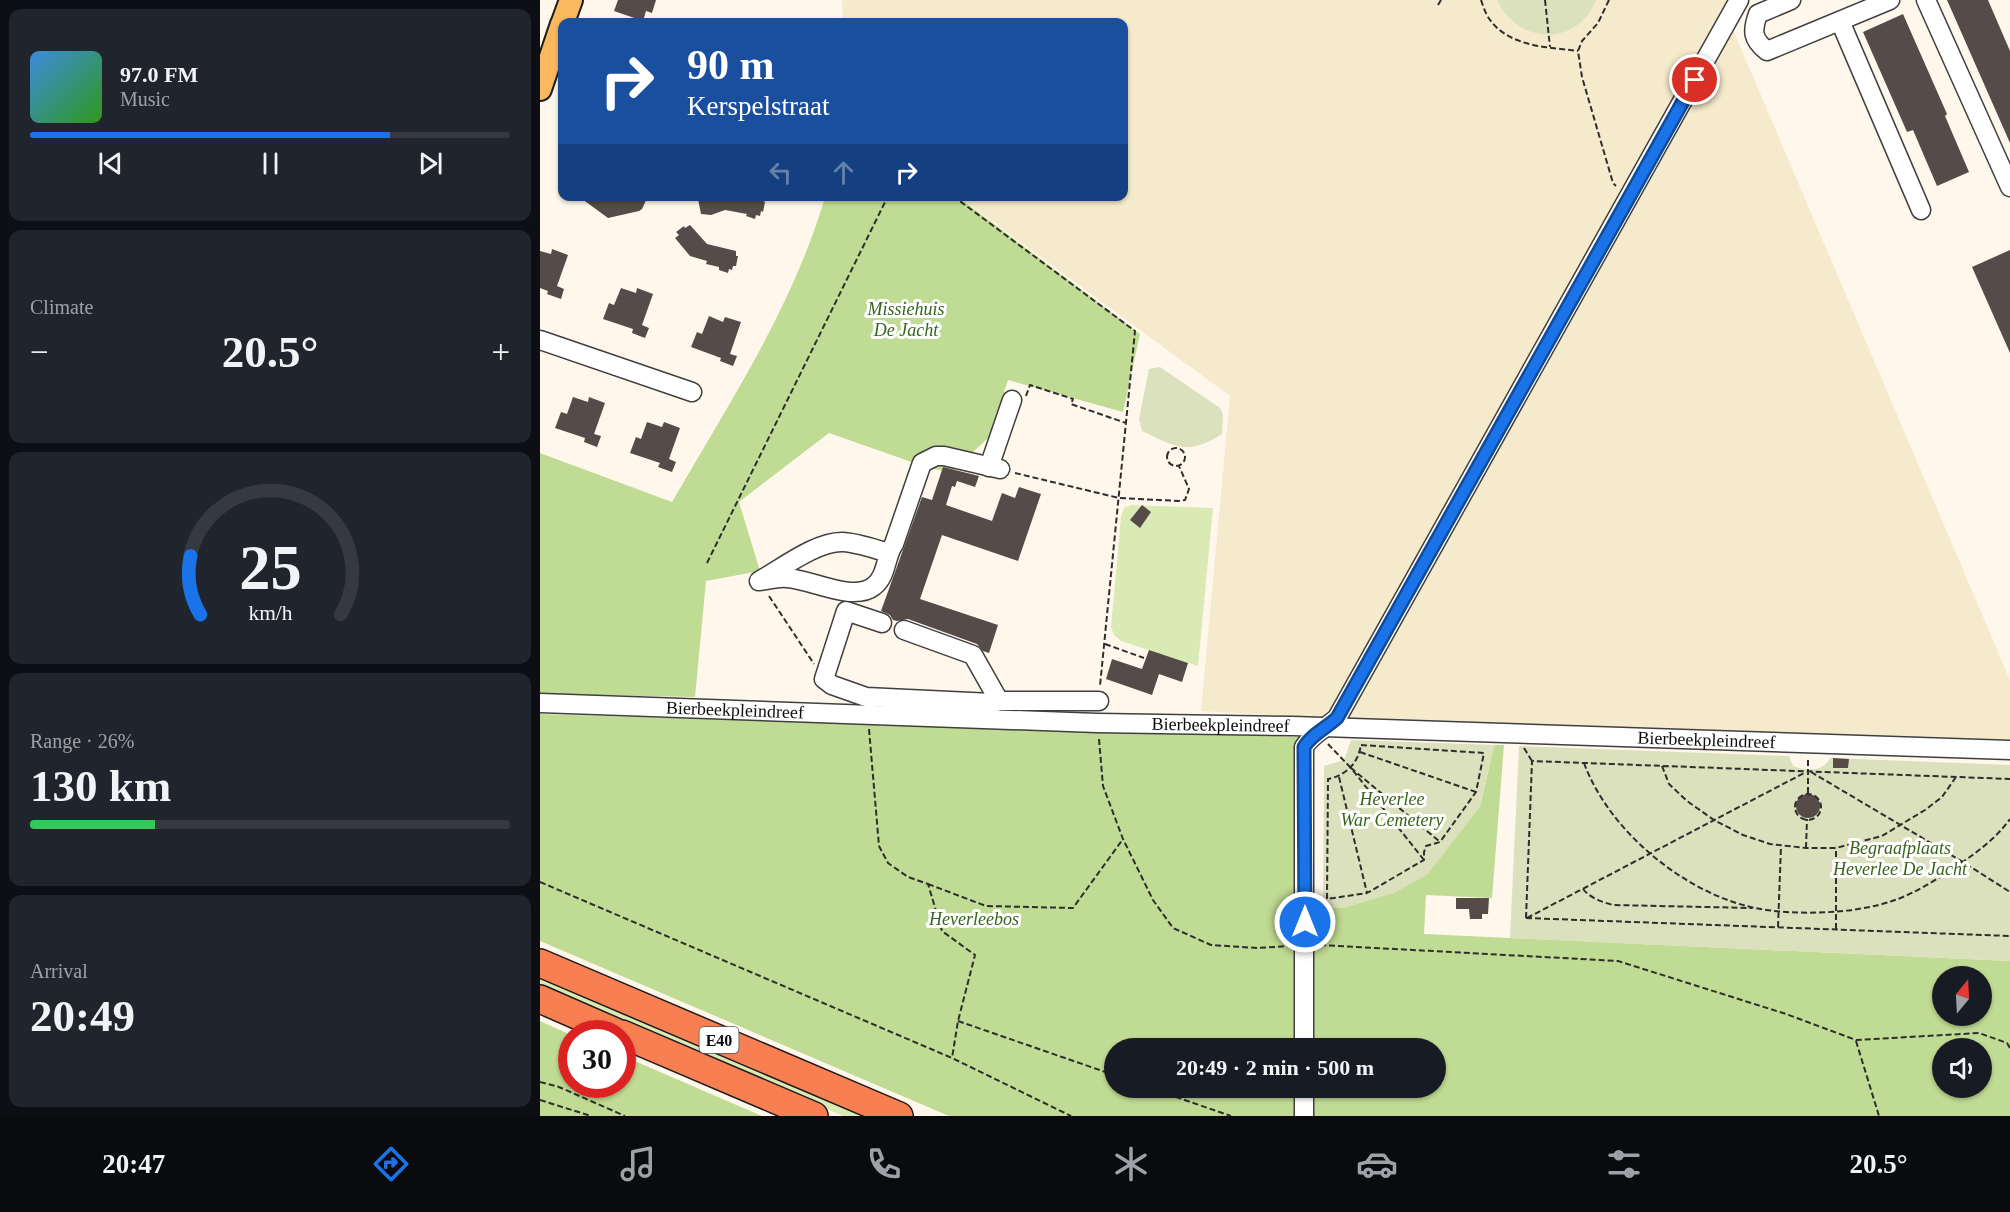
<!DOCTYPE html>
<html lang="en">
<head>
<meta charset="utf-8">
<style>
	:root { --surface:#171b24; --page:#20242c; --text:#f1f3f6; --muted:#9ea1a6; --line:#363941; --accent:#1a73e8 }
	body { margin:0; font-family:Georgia,serif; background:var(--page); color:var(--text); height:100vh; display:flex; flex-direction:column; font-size:22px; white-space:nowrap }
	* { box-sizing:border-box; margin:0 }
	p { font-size:20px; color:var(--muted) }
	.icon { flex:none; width:33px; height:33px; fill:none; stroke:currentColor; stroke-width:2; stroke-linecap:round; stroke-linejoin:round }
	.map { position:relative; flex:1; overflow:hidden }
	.drawer { display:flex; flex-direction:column; gap:9px; padding:9px; background:#0d0f14; width:540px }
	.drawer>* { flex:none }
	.top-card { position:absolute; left:18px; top:18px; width:570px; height:183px; border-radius:12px; box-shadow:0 2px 4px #0004; background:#1a4fa0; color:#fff; overflow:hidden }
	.needle { width:39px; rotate:18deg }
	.controls { position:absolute; left:1392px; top:966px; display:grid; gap:12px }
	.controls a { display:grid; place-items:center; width:60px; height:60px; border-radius:50%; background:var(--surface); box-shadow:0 2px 4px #0004; font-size:30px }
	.speed { position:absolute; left:18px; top:1020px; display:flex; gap:12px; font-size:30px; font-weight:700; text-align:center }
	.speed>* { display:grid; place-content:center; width:78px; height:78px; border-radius:50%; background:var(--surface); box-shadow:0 2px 4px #0004; line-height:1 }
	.speed .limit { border:9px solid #d22; background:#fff; color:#111 }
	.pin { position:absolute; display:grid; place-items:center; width:51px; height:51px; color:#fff; margin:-26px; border:3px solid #fff; border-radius:50%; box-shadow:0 2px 6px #0007 }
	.me { position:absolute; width:66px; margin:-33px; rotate:0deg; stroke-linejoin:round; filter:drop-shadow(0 0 4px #0008) }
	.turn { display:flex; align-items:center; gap:21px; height:126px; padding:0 30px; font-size:27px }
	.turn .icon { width:78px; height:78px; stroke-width:2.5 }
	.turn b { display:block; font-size:42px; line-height:51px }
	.lanes { display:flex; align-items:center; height:57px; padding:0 30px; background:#0003; justify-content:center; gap:30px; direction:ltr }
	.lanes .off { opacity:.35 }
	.big { font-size:45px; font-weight:700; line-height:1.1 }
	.drawer .tile { flex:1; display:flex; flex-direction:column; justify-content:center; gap:9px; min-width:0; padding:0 21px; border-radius:12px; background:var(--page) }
	.drawer .dial { align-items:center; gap:0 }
	.dial svg { height:156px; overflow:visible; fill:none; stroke:var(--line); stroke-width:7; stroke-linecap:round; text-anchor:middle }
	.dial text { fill:var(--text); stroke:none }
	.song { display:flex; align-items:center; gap:18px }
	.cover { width:72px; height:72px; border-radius:9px; background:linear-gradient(135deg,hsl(210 70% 55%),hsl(110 70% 35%)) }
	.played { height:6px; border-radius:3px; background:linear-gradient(90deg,var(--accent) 75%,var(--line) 75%) }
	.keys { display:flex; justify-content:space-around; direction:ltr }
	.heat { display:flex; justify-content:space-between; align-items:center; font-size:33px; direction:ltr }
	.charge { height:9px; border-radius:4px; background:linear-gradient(90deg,#34c759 26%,var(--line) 0) }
	.trip { position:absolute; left:564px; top:1038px; width:342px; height:60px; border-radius:30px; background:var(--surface); box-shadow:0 2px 4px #0004; font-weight:700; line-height:60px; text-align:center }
	.menu { display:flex; height:96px; justify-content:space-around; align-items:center; background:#090b0e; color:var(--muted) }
	.menu .icon { width:42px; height:42px }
	.menu .on { color:var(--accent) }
	.menu b { font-size:27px; color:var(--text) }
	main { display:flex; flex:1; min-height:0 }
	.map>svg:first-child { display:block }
</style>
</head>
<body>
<main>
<section class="drawer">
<div class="tile">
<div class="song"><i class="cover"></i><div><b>97.0 FM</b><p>Music</p></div></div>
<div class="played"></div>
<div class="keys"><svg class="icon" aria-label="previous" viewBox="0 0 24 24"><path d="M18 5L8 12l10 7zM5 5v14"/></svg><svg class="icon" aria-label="pause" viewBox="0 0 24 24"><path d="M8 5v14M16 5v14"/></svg><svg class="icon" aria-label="next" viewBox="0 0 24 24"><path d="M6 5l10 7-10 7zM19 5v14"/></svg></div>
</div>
<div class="tile"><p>Climate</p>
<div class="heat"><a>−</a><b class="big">20.5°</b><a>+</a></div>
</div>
<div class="tile dial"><svg viewBox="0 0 100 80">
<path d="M14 69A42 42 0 1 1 86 69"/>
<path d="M14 69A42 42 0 0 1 9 39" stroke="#1a73e8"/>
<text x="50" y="56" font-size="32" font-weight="700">25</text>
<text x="50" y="72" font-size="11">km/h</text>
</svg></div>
<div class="tile"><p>Range · 26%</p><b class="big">130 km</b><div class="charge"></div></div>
<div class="tile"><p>Arrival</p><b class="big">20:49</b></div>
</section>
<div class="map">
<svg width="1470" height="1116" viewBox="0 0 1470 1116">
	<rect width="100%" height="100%" fill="#fff7eb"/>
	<path fill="#f5eacb" d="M302,0h889l-6,11 285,669v65l-506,-17 -303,-17 29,-315 -271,-199 165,-1v-174h-281z"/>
	<path fill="#daeab4" d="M591,505l82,3 -15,158 -77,-25 -7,-6 -3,-8 10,-110 3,-9z
		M0,976l329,140h-26l-303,-130z"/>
	<path fill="#c0db93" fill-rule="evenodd" d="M285,197h133l182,137 -17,78 -115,-32 -19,57 -38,36 -31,-8 -91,-32 -90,69 21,69 -54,10 -11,116 -155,-3v-241l132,49c57,-99 121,-195 153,-305z
		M0,714l760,23 -1,169 45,2 136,-101 14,-62h10l-12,153 -66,-3 -2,39 586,27v155h-1061l-409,-175zM1402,976h40v40h-40zM574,1048h322v40h-322zM1402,1048h40v40h-40z
		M0,1021l31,14 1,49h50l1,-28 139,60h-222z"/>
	<path fill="#dbe0bd" d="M957,0h99c-19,48 -79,44 -99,0z
		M620,367l60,41 3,7 -1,19c-35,22 -46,13 -80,-3l-3,-12 10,-50z
		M811,740l143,5 -14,62 -53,68 -33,18 -50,15 -21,-1 1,-141 20,-6z
		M979,746l270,10 4,10c13,5 31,6 37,-8l180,7v196l-500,-23z"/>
	<path fill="#554b48" d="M78,0h38l-4,13 -6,-2 -3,10 -29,-10z
		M1407,0h41l22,51v92z
		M1363,14l44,100 -2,2 24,56 -32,14 -24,-56 -6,2 -44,-100z
		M38,196h70l-6,13 -3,2 -31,7z
		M160,196h63v5l2,1 -2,10 -2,-1 -1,5 -4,-1 -1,4 -9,-3 1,-2 -22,-4 -14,5 -10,-1 -3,-15h3z
		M150,225l17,19 29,7v5h2l-2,10h-3l-1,4 -3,-1 -1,4 -9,-3v-3l-13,-3 1,-3 -17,-5 -15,-18 4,-3 -3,-3 8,-6 1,2z
		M12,249l16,6 -11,31 7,3 -3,10 -14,-5 1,-3 -8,-3v-37l11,3z
		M1470,250v103l-38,-86z
		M81,288l15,5 1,-5 16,6 -11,31 7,3 -4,10 -13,-5 1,-4 -30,-10 6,-16 5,2z
		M169,316l14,6 2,-5 16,5 -11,32 7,2 -4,10 -13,-5 1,-3 -30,-11 6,-15 5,2z
		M33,397l15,5 1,-5 16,6 -11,31 7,2 -4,11 -13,-5 1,-4 -30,-10 6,-16 6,2z
		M107,422l15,5 2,-5 16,6 -11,31 7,3 -4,10 -14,-5 2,-4 -30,-10 6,-16 5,2z
		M403,467l36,9 -4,11 -18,-6 -2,6 -3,-1 -6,19 46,16 10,-28 13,5 4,-11 22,7 -23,67 -76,-26 -22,64 78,26 -9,28 -6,-2 -6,-7 -69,-25 -11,2 -4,-1 -3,-5 -9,-4 41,-114 10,3z
		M602,505l9,7 -11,16 -10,-8z
		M609,650l39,13 -6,19 -23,-8 -7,21 -46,-16 6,-20 30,10z
		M1293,758l16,1 -1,9h-15z
		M1256 806a12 12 0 1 1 24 0a12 12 0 1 1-24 0Z
		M916,898h33l-1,16h-6v5h-12l-1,-10h-13z"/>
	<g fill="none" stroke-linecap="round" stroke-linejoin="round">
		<defs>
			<g id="minor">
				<path d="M1251,0l-33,14c-6,17 -6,25 9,37l123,-51"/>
				<path d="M1386,0l84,187"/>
				<path d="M1300,21l81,189"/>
				<path d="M0,340l152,52"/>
				<path d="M449,467l23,-67"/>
				<path d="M348,553c-15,-5 -30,-10 -45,-11 -26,-1 -61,26 -84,39 9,-1 20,-4 28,-3 24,1 66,25 87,8 13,-10 11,-29 20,-42l28,-81 14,-7h8l56,13"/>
				<path d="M342,623l-36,-12 -22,68 8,6 34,12 126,6 7,-2"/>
				<path d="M364,630l69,25 26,46h100"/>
				<path id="s1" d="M0,703l557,20 196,3 717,24"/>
				<path d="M764,1048v-301c7,-12 22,-19 33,-29l402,-718"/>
				<path d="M764,1116v-28"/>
			</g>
			<path id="major" d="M23,22l8,-22
				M0,89l22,-65"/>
			<path id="highway" d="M0,963l359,153
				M0,999l80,35
				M82,1034l192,82"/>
		</defs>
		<use href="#minor" stroke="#3f3f3f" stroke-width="21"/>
		<use href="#major" stroke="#1d1d1d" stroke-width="26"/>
		<use href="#highway" stroke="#1d1d1d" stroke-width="30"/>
		<path stroke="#2e2e2e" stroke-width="2" stroke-dasharray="6 3" stroke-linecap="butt" d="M941,0c2,6 4,12 7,17 19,30 59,30 90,34
			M1005,0l5,47
			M1069,0l-11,23 -16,18 -4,10 4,26 31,106 3,3
			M898,5l3,-5
			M413,196l182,135 -35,355
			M486,396l4,-11 43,14 -2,5 55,19
			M627 457a9 9 0 1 1 18 0a9 9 0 1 1-18 0Z
			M475,473l104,25 60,3 6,-1 4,-11 -10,-23
			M167,563l181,-367
			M229,596l45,68
			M565,644l39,14
			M329,729l10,117 9,17 20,14 20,7 14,47 33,24 -17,66 -6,37
			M559,739l4,47 20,53 30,61 20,28 38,17 46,3 33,-2
			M788,744l23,24
			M821,745l123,8 -8,39 -36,50 -14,4 -2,6v8l-57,33 -40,6 1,-120c19,-4 30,-16 33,-34z
			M984,748l8,13
			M820,752l116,40
			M1044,763c25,68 100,130 171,145 40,8 102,6 140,-8 20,-7 39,-19 56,-30 21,-14 44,-30 59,-51
			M1122,766l7,18 18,17 27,19 29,15 27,9 36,4h30l46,-12 43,-26 17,-13 14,-20
			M1271,772l152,90 47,30
			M799,777l28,116
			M1268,793v-36
			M1255 807a13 13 0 1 1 26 0a13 13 0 1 1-26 0Z
			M1266,848l1,-29
			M884,860l-73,-92 88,73
			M0,882l412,176 119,58
			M388,884l58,22 87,2 50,-69
			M1043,889c7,9 19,13 30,16l139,3
			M986,918l6,-157 478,18
			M986,918l484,18
			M987,918l279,-146
			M1238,927l3,-81
			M1296,929v-81
			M780,945l298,16 168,53 70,26 123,-7 28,10 3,5
			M418,1021l156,54
			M1316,1041l23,75
			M0,1082l19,5 66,29
			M610,1088l81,28
			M0,1100l51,16"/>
		<use href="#minor" stroke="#fff" stroke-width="18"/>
		<use href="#major" stroke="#fbb95f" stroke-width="22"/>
		<use href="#highway" stroke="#f77f51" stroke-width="27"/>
	</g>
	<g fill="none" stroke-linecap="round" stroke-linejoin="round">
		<defs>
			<path id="route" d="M765,922l-1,-175c7,-12 22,-19 33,-29l358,-638"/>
		</defs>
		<use href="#route" stroke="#114b97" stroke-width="15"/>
		<use href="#route" stroke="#1a73e8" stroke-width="10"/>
	</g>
	<g text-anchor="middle" stroke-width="6" stroke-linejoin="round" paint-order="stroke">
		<rect fill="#fff" stroke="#555" stroke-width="1.5" x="159.5" y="1027" width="39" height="26" rx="4.5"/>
		<g font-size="16" font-weight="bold" fill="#0c0c0c">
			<text x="179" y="1046">E40</text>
		</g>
		<g font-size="18" font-style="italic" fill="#38641c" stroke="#fff">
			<text x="366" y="315">Missiehuis<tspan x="366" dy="21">De Jacht</tspan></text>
			<text x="852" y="805">Heverlee<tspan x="852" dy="21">War Cemetery</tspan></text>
			<text x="1360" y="854">Begraafplaats<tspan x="1360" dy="21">Heverlee De Jacht</tspan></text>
			<text x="434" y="925">Heverleebos</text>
		</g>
		<g font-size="18" fill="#0c0c0c" stroke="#fff">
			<text dy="6" stroke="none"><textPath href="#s1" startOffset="195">Bierbeekpleindreef</textPath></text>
			<text dy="6" stroke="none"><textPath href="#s1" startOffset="681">Bierbeekpleindreef</textPath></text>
			<text dy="6" stroke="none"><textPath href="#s1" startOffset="1167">Bierbeekpleindreef</textPath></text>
		</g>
	</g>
</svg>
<div class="controls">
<a><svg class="needle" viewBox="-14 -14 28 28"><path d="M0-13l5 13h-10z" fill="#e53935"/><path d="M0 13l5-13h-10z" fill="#9ea1a6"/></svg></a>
<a><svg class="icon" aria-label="sound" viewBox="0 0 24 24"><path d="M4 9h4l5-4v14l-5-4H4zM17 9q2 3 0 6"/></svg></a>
</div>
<div class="speed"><div class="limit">30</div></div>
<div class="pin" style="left:1155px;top:80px;background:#d93025"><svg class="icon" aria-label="arrive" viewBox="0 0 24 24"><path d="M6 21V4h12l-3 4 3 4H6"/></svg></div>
<svg class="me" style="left:765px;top:922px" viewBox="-20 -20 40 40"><circle r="17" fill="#1a73e8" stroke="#fff" stroke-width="3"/><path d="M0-11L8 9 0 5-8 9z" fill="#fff"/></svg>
<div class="trip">20:49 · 2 min · 500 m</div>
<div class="top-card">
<div class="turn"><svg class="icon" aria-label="right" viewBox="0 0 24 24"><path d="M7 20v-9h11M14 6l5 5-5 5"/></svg><div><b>90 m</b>Kerspelstraat</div></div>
<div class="lanes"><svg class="icon off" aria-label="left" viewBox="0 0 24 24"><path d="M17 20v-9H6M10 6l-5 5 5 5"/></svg><svg class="icon off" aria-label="ahead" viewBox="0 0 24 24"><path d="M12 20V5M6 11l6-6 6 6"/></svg><svg class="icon" aria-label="right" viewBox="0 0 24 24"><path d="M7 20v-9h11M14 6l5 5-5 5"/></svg></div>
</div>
</div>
</main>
<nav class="menu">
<b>20:47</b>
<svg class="icon on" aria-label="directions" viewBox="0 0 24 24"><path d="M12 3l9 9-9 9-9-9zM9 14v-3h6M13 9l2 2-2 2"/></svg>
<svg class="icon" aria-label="music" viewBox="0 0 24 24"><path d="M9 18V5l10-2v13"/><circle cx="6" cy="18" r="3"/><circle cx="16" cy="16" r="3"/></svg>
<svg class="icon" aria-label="phone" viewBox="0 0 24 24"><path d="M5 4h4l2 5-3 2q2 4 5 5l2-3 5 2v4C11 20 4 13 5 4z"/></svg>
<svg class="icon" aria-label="climate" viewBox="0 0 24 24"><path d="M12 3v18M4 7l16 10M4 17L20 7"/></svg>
<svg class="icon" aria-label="car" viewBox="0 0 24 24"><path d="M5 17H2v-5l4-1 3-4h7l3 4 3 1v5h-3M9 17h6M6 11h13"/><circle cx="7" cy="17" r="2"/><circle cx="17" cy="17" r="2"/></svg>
<svg class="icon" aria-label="filters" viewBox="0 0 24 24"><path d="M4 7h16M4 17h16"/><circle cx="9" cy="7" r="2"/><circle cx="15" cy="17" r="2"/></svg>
<b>20.5°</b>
</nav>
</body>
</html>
